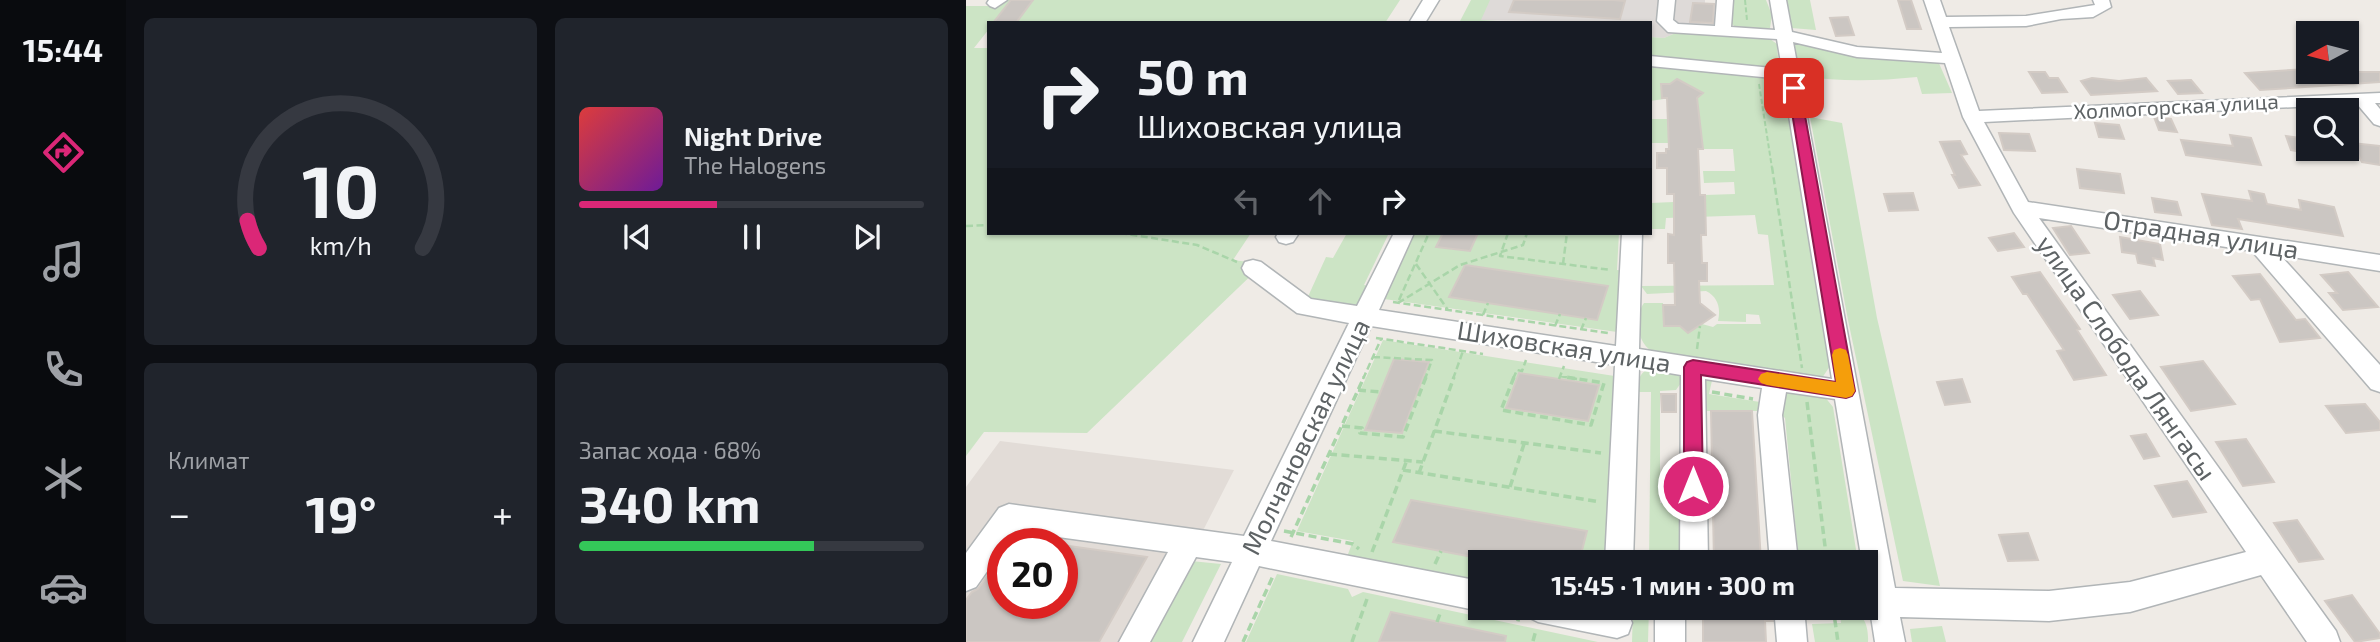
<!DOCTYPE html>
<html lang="ru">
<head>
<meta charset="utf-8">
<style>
	:root { --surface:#171b24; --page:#20242c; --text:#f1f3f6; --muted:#9ea1a6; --line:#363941; --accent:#db2777 }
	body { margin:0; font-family:"Exo 2",sans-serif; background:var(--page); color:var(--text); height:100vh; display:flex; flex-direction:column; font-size:26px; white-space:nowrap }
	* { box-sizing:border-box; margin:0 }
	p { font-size:23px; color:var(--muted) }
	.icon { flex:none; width:38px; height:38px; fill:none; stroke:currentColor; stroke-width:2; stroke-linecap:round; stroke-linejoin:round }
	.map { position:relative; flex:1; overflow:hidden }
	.sheet { display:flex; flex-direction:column; gap:18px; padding:18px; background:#0d0f14; width:840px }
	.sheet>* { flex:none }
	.top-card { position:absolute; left:21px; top:21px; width:665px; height:214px; border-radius:0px; box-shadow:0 2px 5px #0004; background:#171b24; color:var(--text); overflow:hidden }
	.needle { width:46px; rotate:263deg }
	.tools { position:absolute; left:1330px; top:21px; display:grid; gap:14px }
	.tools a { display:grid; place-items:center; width:63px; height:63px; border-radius:0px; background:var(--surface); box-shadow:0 2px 5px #0004; font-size:35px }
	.speed { position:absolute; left:21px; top:528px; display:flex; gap:14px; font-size:35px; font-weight:700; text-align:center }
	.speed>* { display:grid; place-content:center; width:91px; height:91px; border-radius:50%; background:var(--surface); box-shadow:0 2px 5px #0004; line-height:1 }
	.speed .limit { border:10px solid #d22; background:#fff; color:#111 }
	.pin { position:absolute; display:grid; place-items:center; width:60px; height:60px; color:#fff; margin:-30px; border-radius:14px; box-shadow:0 4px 10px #0006 }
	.me { position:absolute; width:77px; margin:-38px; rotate:0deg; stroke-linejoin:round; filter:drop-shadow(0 0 5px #0008) }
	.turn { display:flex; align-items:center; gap:24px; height:147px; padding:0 35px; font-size:32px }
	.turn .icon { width:91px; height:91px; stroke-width:2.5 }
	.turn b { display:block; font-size:49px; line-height:60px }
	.lanes { display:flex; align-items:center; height:66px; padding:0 35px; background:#0003; justify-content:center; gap:35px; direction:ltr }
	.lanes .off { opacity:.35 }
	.big { font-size:52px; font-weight:700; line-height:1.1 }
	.sheet .widget { flex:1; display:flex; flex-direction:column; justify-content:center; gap:10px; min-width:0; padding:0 24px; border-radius:10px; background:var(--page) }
	.sheet .dial { align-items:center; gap:0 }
	.dial svg { height:182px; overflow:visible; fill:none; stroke:var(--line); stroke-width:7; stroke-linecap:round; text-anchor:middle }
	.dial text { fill:var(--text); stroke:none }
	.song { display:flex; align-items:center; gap:21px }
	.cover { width:84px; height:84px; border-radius:10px; background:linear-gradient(135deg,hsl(0 70% 55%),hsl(280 70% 35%)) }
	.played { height:7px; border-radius:4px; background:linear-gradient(90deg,var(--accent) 40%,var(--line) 40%) }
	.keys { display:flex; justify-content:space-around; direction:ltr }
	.heat { display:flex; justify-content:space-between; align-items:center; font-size:38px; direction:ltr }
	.charge { height:10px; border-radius:5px; background:linear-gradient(90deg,#34c759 68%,var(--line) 0) }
	.sheet .tiles { flex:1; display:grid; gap:18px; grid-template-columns:repeat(2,1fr) }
	.trip { position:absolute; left:502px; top:550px; width:410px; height:70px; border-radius:0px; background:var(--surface); box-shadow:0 2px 5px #0004; font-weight:700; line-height:70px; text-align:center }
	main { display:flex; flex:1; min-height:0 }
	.menu { display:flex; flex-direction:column; width:126px; justify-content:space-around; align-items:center; background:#090b0e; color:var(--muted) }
	.menu .icon { width:49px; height:49px }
	.menu .selected { color:var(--accent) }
	.menu b { font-size:32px; color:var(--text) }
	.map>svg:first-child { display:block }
</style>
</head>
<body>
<main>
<nav class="menu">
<b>15:44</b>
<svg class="icon selected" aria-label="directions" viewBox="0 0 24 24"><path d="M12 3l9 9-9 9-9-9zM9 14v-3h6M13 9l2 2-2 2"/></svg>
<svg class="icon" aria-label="music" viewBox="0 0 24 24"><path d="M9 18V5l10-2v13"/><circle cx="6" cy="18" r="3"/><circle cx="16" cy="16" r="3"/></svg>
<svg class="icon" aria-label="phone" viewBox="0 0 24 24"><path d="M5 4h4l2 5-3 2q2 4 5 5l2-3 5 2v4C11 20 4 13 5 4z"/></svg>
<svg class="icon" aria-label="climate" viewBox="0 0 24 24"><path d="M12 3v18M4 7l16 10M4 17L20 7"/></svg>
<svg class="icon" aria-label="car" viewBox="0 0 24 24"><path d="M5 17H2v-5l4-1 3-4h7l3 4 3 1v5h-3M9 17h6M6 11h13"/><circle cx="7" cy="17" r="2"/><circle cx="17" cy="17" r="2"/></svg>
</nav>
<section class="sheet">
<div class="tiles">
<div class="widget dial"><svg viewBox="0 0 100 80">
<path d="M14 69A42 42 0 1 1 86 69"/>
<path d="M14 69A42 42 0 0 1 9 57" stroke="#db2777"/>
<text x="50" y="56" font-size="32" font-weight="700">10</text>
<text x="50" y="72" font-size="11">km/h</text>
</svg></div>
<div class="widget">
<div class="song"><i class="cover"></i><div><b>Night Drive</b><p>The Halogens</p></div></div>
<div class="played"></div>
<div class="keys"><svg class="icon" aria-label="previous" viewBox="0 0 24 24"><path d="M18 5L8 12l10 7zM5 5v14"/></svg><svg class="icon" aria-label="pause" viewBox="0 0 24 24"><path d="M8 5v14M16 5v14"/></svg><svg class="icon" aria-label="next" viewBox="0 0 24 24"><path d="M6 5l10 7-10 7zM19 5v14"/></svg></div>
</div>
<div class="widget"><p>Климат</p>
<div class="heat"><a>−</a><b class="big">19°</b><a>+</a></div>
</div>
<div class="widget"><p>Запас хода · 68%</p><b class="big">340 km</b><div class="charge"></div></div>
</div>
</section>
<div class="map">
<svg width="1414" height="642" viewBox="0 0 1414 642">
	<rect width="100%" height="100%" fill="#efebe6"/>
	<path fill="#dedad8" d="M505,0h234v4h10l-3,31 -34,-3 -14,6 -14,-1v-14l-170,-3 3,-6z"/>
	<path fill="#e2dcd7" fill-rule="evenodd" d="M34,441l234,29 -88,172h-180v-155zM37,544h59v60h-59z"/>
	<path fill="#cce4c5" d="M40,0h5l-18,23h-4v6l-15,19h15v185h262l-18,27 30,4 -176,169 -103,-1 -18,24v-450h33z
		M67,0h367l-15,23h-369z
		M505,0h19l-9,20 50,3h-72z
		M764,0h36l6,15 -2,13h-34l-5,-5z
		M820,0h24l6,30 -25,-2z
		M712,32l92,7 7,5 1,15 -5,6 -10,3 -113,-10v-21l14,1z
		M826,41l72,18 74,2 14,32 -30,1 -5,-17c-40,4 -76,5 -116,-1z
		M693,66l120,12 6,7 45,281 -8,12 -170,-27c-15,-8 -18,-35 -8,-48h19l1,23h16l8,7 14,-9 11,3 4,-3h44l-2,-9 -13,-1v8l-28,-1c3,-13 0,-24 -12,-30l-59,3 -6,-8 133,-1 -6,-50 -10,-1 -3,-19 -89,3 -1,11h-15v-26l24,-1v9l31,-1v-15l30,-1 -1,-12 -30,1 -1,-12h32l-2,-22h-30l-1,-13h-28l-1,7h-23v-24h18l35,-26 -26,-14 -7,5h-9l3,15 -14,2v-33z
		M844,117l32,6 35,195 63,268 -37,-5 -55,-261z
		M381,233h42l-25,52 11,2 -12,24 -57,-10 20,-44 7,1z
		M448,233h205l-2,37 9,1 -2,62 -240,-34z
		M417,340l238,37 -8,185h-133v19l-100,-19 -6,5 -29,-5 8,-21 -56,-10z
		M685,368l27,6 5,6 -7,10 -16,1v112h22l-1,59h-32l2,-170h-13c0,-12 1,-20 13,-24z
		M747,376l-4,18 51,8 -2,9h-52l-2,-31z
		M822,392l36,4 9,11 25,155h-66l6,-10 -13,-134 -5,-4v-17z
		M225,561l30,3 -39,78h-43z
		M311,574l71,15 4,8 11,-5 235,50h-352z
		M667,607h16l-1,35h-16z
		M873,607c22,2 30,14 29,35h-53l-3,-18 29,-1z
		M976,626l4,16h-34l-2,-13z"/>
	<path fill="#cbc6c2" stroke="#d3cbc5" stroke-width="2" d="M45,0h22l-17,23h-23z
		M548,0h99l12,1 -5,18 -111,-7z
		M932,0h13l10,29h-14z
		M727,3l21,1 -1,19 -23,-1z
		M882,17l6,18 -18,1 -6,-18z
		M1341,69l1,3h72v10l-120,8 -15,-17z
		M1063,72h16l4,6h9l9,14 -25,1z
		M1126,78l27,3 27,-3 11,13 -66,4 -10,-14z
		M711,79l26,14 -6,5 6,51h-5l2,46h5l1,40h-5l1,28h5v18h-8l1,22 15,12 -27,18 -8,-7h-16l-1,-21h12l-1,-42h-6v-29l6,1v-41h-7v-26h-10v-15h9v-4h3l-2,-51h-5l-1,-14h9z
		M1225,80l11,13 -24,1 -10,-13z
		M1188,117l17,2 6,13 -18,-2z
		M1129,123l24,2 5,14 -25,-2z
		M1033,133l30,1 6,17 -31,-1z
		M1264,135l21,3 10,27 -75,-10 -5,-15 52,6z
		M1320,136l22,3v14l-17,-3z
		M994,141l7,13 -6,1 19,30 -21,3 -7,-13h3l-15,-33z
		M1386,143l28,3v19l-18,-3z
		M1111,169l43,5 4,19 -44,-5z
		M1283,191l15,3 3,10 34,6 -2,-10 35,7 9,29 -105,-17 4,10 -30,-4 -10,-31 50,7z
		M947,193l5,17 -29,1 -5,-17z
		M1186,198l25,4 4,13 -26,-3z
		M1105,226l18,27 -19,2 -17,-27z
		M477,233h35l-8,18 -34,-4z
		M1048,233l10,14 -26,4 -9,-13z
		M1154,237l40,7 3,16 -10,-2 2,8 -17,-3 -2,-9 -14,-2z
		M499,265l143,21 -11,34 -148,-23z
		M1074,272l40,57 -3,1 29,45 -32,5 -17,-29 7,-1 -37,-56h-4l-11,-17z
		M1382,272l30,35 -35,3 -14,-17h8l-16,-18z
		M1294,274l36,46 9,-1 15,19 -40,4 -20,-43 -9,1 -18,-24z
		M1174,291l18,24 -28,4 -17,-24z
		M428,359l35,3 -27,71 -37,-3z
		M1237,361l32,43 -44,7 -30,-44z
		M553,373l80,12 -11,36 -82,-13z
		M996,379l8,23 -25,3 -8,-23z
		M695,394h15v18h-14z
		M1399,404l15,18v8l-34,3 -20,-27z
		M745,411h41l9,151h-47z
		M1180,434l13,22 -15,3 -13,-23z
		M1280,439l28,43 -31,4 -27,-44z
		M1221,481l19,31 -33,5 -18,-31z
		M445,500l176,31 -8,31h-80l-106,-20z
		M1331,520l26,39 -24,3 -25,-39z
		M1062,533l10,27 -30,1 -9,-26z
		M96,545l85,12 -48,85h-133v-42l6,-8 6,-3 25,-35v50h59z
		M1386,595l28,39v4l-25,4 -30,-41z
		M737,607h68l2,14h-8l1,21h-63z
		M425,612l115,24 -1,6h-126z"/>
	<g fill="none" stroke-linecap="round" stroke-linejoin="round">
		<defs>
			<path id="minor" d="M23,0h18l-12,8 -5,-2 -3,-3z
				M457,0h16l-14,23h-16z
				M693,0h16l-2,20 5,4 37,2 2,-26h16l-2,27 44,3 -5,-30h16l6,32 65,15 85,6 -18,-53h16l6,17 80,-1 69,-11 -2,-5h16l2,7 -18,10 -32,2 -35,7 -77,1 30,84 401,-18v10h-5l5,6v17l-6,-2 -17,-20 -373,18 44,80 352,53v16l-100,-16 100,110v27l-9,-3 -119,-138 -213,-33 297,413 4,11h-33l-46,-67 -131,37 -81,9 -149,-4 5,25h-30l-9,-58v-22h-4l-27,-163 -49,-7 -4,23 16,147h-28l-12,-147 4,-27 -57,-9 3,183h-28l1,-187 -42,-7 -6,194h-28l10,-197 -244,-39 -100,215 209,40v26h8l-8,4 -221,-45 -35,76h-31l39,-80 -36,-5 -46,85h-31l49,-90 -153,-21 -9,13h-3v5l-27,38 -10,4v-38l33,-45 10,-4 235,32 105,-213 -52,-10 -52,-39 -3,-6 3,-6 8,-2 8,2 50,37 46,7 37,-73h20l-35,77 237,36 6,-113h20l-3,116 193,30 -49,-300 -133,-13v-10l132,13 -5,-30 -109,-7 -11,-11zM827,42l64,15 88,6 18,54 51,96 232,339 -116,30 -81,9 -154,-3z
				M312,233h21l-6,9 -7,2 -7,-2 -3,-5z
				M557,607h90l15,5 4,11 -4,11 -11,4 -79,-16 -10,-5z
				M689,607h30v35h-30z
				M808,607h30l3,35h-30z"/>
		</defs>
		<use href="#minor" stroke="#b1b5b7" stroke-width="3"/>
		<path stroke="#a9d5a9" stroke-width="2" stroke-dasharray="5 2.5" stroke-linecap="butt" d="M779,0l2,20
			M793,84l13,84"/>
		<path stroke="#a9d5a9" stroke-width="2.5" stroke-dasharray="7 3.5" stroke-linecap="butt" d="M806,167l30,201
			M0,226l23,-1
			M154,233l77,12 40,17
			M542,233l-8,23 111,14
			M450,264l32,46
			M597,264l4,-31
			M433,300l30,-67
			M427,302l215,31
			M432,303l62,-38 63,-20 4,-12
			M517,315l5,-12
			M589,326l5,-12
			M615,330l5,-12
			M410,338l107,16
			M731,349l3,-23
			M407,357l59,3 -7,19
			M594,376l17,3
			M397,379l18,-40
			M487,379l10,-28
			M547,379l4,-9 5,1 4,-11
			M593,379l5,-13"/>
		<path stroke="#a9d5a9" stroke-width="3.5" stroke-dasharray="8 4.5" stroke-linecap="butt" d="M548,377l-13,33 90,15 13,-42 -38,-6
			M392,390l22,2
			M746,392l41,7
			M841,402l20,160
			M376,426l20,2 -2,5 43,4 23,-60
			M468,431l167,22
			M363,454l94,8
			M437,470l197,32
			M453,473l35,-96
			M544,487l14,-43
			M318,531l69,13 6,5
			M325,537l73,-160
			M406,552l35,-92
			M613,560l9,2
			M469,564l6,-13
			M867,607l5,35
			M526,614l28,6
			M726,615h11
			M471,622l4,-11
			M567,641l3,-11
			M277,642l30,-66
			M386,642l16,-46"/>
		<use href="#minor" fill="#fff" fill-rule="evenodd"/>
	</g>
	<path fill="#db2777" stroke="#8e194d" stroke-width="2" d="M828,84l6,4 55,303 -3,5 -6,2 -145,-23 2,111 -3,6 -7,3 -6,-3 -3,-6v-119l3,-5 6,-2 143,22 -48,-294z"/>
	<path fill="#f59e0b" d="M874,348l6,2 2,5 7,36 -3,5 -6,2 -79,-13 -6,-2 -3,-4 3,-5 6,-2 69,10 -4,-27 2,-5z"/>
	<g text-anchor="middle" stroke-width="5" stroke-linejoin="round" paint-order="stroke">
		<g font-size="21" fill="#5e6365" stroke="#fff">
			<text transform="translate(1210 107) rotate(-3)" y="7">Холмогорская улица</text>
		</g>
		<g font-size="26" fill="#5e6365" stroke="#fff">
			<text transform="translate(1235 235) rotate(9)" y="9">Отрадная улица</text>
			<text transform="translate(598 347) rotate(9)" y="9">Шиховская улица</text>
			<text transform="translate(1160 358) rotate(55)" y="9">улица Слобода Лянгасы</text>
			<text transform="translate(340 437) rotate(-64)" y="9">Молчановская улица</text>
		</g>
	</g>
</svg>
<div class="tools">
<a><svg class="needle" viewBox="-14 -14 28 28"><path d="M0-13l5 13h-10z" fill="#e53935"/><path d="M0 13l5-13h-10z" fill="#9ea1a6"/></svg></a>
<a><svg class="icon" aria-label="search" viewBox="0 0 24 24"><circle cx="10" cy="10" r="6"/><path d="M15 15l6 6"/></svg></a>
</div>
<div class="speed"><div class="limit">20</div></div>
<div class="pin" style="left:828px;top:88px;background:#d93025"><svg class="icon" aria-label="arrive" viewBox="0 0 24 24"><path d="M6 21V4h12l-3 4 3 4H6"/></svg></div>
<svg class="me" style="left:727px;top:486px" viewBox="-20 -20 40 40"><circle r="17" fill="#db2777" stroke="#fff" stroke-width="3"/><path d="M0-11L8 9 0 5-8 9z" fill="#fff"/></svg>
<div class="trip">15:45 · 1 мин · 300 m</div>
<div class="top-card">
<div class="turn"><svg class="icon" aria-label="right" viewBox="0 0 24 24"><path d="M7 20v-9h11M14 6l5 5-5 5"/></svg><div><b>50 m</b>Шиховская улица</div></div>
<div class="lanes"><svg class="icon off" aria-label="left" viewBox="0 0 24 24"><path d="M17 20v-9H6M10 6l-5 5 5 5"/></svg><svg class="icon off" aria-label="ahead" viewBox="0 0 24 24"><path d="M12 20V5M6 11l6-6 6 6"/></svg><svg class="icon" aria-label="right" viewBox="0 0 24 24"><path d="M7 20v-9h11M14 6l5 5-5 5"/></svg></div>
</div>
</div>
</main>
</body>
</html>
